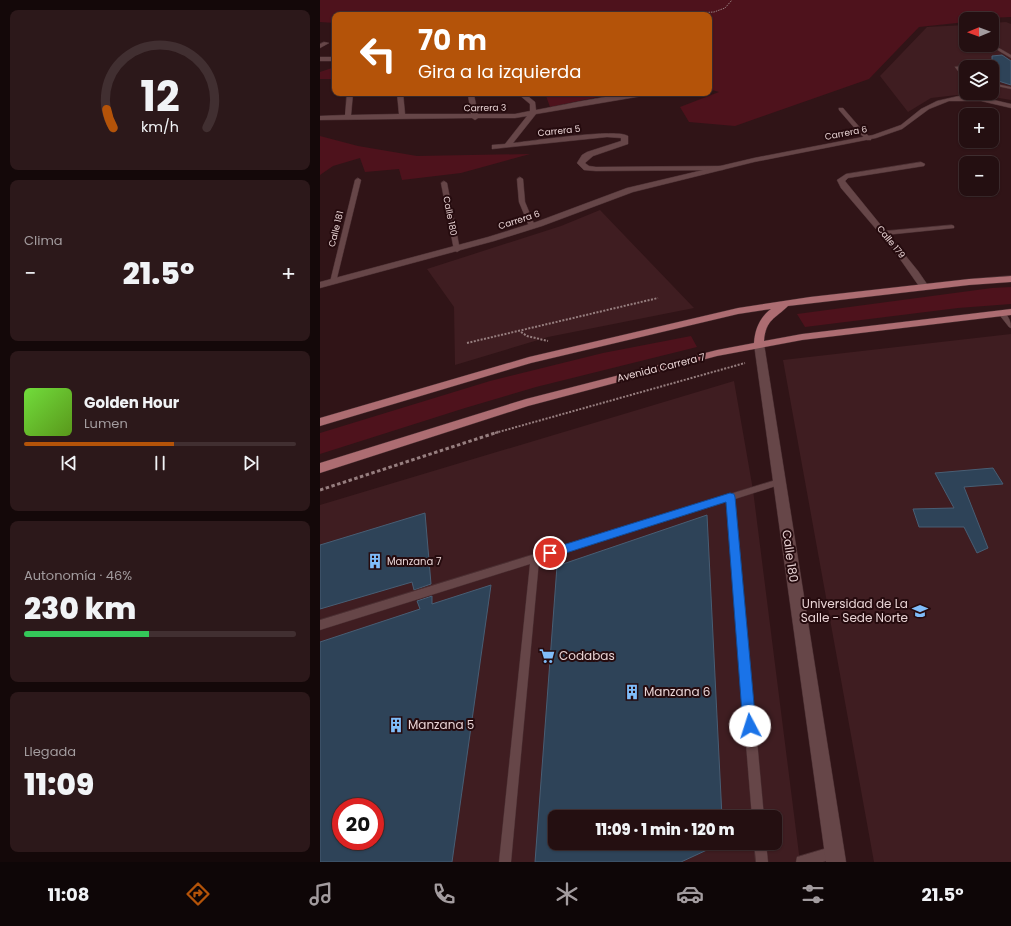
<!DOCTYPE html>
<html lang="es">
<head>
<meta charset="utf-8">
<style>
	:root { --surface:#240f11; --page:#2c181a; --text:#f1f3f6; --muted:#a39c9f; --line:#412f31; --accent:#b45309 }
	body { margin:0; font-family:Poppins,sans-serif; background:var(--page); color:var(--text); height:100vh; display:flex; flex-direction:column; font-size:15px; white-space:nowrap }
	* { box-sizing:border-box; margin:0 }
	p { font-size:13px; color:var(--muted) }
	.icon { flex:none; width:22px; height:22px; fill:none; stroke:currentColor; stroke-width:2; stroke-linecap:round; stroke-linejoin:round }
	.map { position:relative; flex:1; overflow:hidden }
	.details { display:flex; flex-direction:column; gap:10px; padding:10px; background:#140809; width:320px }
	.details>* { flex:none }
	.guide { position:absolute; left:12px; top:12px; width:380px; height:84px; border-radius:8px; box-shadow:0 1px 3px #0004,0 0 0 1px var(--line); background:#b45309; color:#fff; overflow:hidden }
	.needle { width:26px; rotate:269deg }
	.fabs { position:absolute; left:639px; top:12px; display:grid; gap:8px }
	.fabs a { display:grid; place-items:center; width:40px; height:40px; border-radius:8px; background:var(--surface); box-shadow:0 1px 3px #0004,0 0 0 1px var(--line); font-size:20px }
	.speed { position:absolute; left:12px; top:798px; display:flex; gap:8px; font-size:20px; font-weight:700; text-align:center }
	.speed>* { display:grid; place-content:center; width:52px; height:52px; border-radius:50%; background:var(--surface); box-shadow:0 1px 3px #0004,0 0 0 1px var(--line); line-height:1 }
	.speed .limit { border:6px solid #d22; background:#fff; color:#111 }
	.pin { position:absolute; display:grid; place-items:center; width:34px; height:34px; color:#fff; margin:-17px; border:2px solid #fff; border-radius:50%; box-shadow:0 1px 4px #0007 }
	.me { position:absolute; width:44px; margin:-22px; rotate:355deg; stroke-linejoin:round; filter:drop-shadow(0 0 3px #0008) }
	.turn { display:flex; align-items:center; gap:14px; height:84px; padding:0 20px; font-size:18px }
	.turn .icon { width:52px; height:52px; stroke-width:2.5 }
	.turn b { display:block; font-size:28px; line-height:34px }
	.big { font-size:30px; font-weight:800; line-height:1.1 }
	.details .tile { flex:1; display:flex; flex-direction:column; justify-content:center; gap:6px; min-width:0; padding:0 14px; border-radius:8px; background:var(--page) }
	.details .dial { align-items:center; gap:0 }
	.dial svg { height:104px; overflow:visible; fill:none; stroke:var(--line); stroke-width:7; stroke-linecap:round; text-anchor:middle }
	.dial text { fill:var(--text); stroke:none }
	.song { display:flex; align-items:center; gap:12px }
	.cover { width:48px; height:48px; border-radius:6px; background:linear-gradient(135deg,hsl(100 70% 55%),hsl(90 70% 35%)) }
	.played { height:4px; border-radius:2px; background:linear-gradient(90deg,var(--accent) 55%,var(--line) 55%) }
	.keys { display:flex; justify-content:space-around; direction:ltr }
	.heat { display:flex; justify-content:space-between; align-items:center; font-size:22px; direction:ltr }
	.charge { height:6px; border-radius:3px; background:linear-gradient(90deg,#34c759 46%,var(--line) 0) }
	.trip { position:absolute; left:228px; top:810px; width:234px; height:40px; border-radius:8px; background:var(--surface); box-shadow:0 1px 3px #0004,0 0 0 1px var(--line); font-weight:800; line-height:40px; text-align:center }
	.tab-bar { display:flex; height:64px; justify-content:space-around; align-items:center; background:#0e0607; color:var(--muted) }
	.tab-bar .icon { width:28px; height:28px }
	.tab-bar .selected { color:var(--accent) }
	.tab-bar b { font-size:18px; color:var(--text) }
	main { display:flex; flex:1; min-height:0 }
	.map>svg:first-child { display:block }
</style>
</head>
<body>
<main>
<section class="details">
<div class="tile dial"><svg viewBox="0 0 100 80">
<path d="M14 69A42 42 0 1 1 86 69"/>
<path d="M14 69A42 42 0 0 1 9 55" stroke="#b45309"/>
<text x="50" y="56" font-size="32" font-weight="700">12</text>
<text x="50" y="72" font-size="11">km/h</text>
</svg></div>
<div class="tile"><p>Clima</p>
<div class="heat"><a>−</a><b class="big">21.5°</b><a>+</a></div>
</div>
<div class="tile">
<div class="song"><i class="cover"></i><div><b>Golden Hour</b><p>Lumen</p></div></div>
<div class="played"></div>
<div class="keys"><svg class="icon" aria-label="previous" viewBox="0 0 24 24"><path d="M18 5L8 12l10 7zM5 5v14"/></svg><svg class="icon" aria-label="pause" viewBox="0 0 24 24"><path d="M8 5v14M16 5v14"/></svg><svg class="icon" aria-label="next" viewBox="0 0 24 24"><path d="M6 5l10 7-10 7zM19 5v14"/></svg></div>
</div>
<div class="tile"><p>Autonomía · 46%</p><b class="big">230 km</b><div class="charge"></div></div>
<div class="tile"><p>Llegada</p><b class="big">11:09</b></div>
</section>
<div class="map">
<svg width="691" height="862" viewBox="0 0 691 862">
	<rect width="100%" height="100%" fill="#301417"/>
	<path fill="#3f1d21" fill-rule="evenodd" d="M686,22l5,2v76l-18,-3 -36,-2 -26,3 -23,14 -28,-36 47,-49 39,-2v20h26v-22zM646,67h26v26h-26z
		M280,210l94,98 -146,29 -93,28 -1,-58 -27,-38 134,-43z
		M691,334v528h-137l-91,-502z
		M414,381l19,109 47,372h-480v-357zM21,807h34v34h-34zM235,817h220v26h-220z"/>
	<path fill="#4e121c" d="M0,0h691v17l-45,2v3l-47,5 -50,52 -134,47 -46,-4 -9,-15 39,-15 -10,-3v-74h-374v8l-15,-1z
		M15,67v12h-15v-7z
		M225,93h72l-67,14z
		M0,136l38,10 59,10 113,-2 -69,19 -59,7 -3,-11 -34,3 -5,-14 -27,8 -13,9z
		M691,287v17l-53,4 -153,19 -8,-13 195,-26z
		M371,336l6,11 -161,40 -71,21 -145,46v-21l170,-52 113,-28z"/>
	<path fill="#2e4358" stroke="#485e74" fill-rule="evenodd" d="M682,55l9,6v24l-19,-6v-14l2,-3 -2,-2v-4z
		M673,468l10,16 -39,3 24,61 -11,5 -13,-26h-45l-6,-18 41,-1 -19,-35z
		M105,513l6,71 -17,6 -2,-8 -92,27v-64z
		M387,515l15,302h-167v26h167l-41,19h-146l22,-296z
		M171,585l-39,277h-132v-220l100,-33 -3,-8 15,-5v8zM21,807h34v34h-34z"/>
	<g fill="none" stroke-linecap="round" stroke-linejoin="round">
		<defs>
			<path id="service" d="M672,44l19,11v3l-22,-13z
				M672,61l1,2 -34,5 7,4v2l-8,-3 -3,-4z
				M672,83l19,4v2l-19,-4z
				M519,108h4l19,22 9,8v2h-4l-9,-8 -19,-22z
				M200,177l3,2 2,23 10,24 -1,1 -5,-1 -10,-24 -2,-23z
				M38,178l3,2 -25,102 -3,2 -3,-2 25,-102z
				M124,181l3,2 13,67 -3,2 -3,-2 -13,-67z
				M632,225l2,1v2l-69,7 -3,-2 3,-2z
				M681,311c7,3 10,10 10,17l-2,-1 -11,-14z
				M459,479l3,1 1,2 -1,2 -47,15 29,318h-12l-26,-315 -187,59 -28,301h-12l31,-298 -210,66v-10z
				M434,843h12l2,19h-12z
				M514,846l5,1 1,5 -1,5 -16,5h-27l1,-5z"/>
			<path id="minor" d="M4,42l5,1 -9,5v-4z
				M0,57h15v4h-15z
				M27,93h6l-2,22 48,-1 -2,-21h6l2,21h66l-3,-19 3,-2 3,2 4,19h37l15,-3v-7l-13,-11h7l11,9 1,8c38,-7 77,-17 115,-17l-3,2 -112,19 -23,29c18,-2 105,-15 115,-7v8l-35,12 -8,7 4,3 7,1 126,-1 4,2 -4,2 -126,1 -12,-1 -7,-7 5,-8 5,-3 34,-11v-3l-14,-1 -115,12v-4l13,-1 22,-28 -12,2h-37l-3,2 -3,-2 -152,2v-4l25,-1z
				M601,162l4,2 -1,2 -76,12 -3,3 73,90 11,16 -5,3 -3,-1 -28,-40 -52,-61 -4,-8 9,-6z
				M439,341l5,3 82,518h-20l-72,-518z"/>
			<path id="tertiary" d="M639,96l22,1 30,7v4l-30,-7h-32l-20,8 -27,20 -26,9 -122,24 -121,30 -91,34 -48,15 -174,47v-6l168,-45 48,-15 91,-34 127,-30 119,-23 28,-10 20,-16 16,-8z"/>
			<path id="primary" d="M691,276v6l-42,3 -181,21c-13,13 -22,13 -24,35l38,-7 209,-25v6l-209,25 -85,16 -189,50 -208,67v-10l206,-64 191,-49 37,-7c1,-14 6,-26 17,-34l-33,5 -207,49 -211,63v-8l209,-61 209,-49 72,-11 159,-18z"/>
		</defs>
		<use href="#service" stroke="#4a2f32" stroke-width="1"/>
		<use href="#minor" stroke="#4a2f32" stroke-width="1"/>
		<use href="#tertiary" stroke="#4a2f32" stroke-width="1"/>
		<use href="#primary" stroke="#4a2f32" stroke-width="1"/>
		<path stroke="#967e7f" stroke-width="1" stroke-dasharray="1.5 1" stroke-linecap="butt" d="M341,15l53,-3 11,-4 7,-8"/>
		<path stroke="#967e7f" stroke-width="2" stroke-dasharray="2 1.5" stroke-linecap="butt" d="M201,332l6,4 21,5
			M147,343l191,-45
			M175,433l250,-70"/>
		<path stroke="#967e7f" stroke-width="3" stroke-dasharray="3.5 2.5" stroke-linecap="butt" d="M0,490l178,-58"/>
		<use href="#service" fill="#664648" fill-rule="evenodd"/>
		<use href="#minor" fill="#664648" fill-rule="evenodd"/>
		<use href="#tertiary" fill="#664648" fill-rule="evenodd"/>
		<use href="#primary" fill="#ad6d72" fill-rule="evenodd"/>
	</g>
	<path fill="#1a73e8" stroke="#114b97" d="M410,493l4,1 1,3 21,229 -2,4 -4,2 -5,-2 -2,-4 -17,-224 -176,56 -4,-1 -1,-4 1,-3 4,-1z"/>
	<defs>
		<symbol id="building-bare" viewBox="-9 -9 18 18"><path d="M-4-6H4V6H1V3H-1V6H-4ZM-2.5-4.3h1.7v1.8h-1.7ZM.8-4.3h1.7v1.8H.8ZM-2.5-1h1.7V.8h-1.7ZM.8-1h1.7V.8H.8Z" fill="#80bdfa" stroke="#250b0e" stroke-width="2.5" paint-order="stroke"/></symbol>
		<symbol id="university-bare" viewBox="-9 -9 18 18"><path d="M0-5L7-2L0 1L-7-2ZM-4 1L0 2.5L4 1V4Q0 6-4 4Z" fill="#80bdfa" stroke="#250b0e" stroke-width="2.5" paint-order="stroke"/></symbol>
		<symbol id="supermarket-bare" viewBox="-9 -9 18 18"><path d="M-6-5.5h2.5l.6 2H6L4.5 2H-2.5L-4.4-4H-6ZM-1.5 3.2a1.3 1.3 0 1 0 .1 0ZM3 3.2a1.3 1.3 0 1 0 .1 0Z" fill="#80bdfa" stroke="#250b0e" stroke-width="2.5" paint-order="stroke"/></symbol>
	</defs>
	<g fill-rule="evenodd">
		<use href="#building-bare" x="44" y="550" width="22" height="22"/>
		<use href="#university-bare" x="589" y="600" width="22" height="22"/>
		<use href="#supermarket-bare" x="216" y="645" width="22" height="22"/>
		<use href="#building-bare" x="301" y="681" width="22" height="22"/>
		<use href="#building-bare" x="65" y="714" width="22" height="22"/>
	</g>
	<g text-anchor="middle" stroke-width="4" stroke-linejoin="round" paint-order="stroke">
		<g font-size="9" fill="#ead5d6" stroke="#250b0e">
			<text transform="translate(165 108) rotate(-1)" y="3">Carrera 3</text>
			<text transform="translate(239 131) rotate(-6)" y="3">Carrera 5</text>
			<text transform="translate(526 133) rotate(-11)" y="3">Carrera 6</text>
			<text transform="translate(130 216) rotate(79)" y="3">Calle 180</text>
			<text transform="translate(199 220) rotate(-18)" y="3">Carrera 6</text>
			<text transform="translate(16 229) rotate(-76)" y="3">Calle 181</text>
			<text transform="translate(571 242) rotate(51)" y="3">Calle 179</text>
		</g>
		<g font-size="10" fill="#ead5d6" stroke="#250b0e">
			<text transform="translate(341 367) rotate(-14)" y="4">Avenida Carrera 7</text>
		</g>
		<g font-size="10" fill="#ead5d6" stroke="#250b0e" text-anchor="start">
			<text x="67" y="565">Manzana 7</text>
		</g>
		<g font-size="12" fill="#ead5d6" stroke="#250b0e">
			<text transform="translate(470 556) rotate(82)" y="4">Calle 180</text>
		</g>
		<g font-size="12" fill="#ead5d6" stroke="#250b0e" text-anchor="start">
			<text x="588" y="608" text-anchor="end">Universidad de La<tspan x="588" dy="14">Salle - Sede Norte</tspan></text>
			<text x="239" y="660">Codabas</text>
			<text x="324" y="696">Manzana 6</text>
			<text x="88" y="729">Manzana 5</text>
		</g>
	</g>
</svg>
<div class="fabs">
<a><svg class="needle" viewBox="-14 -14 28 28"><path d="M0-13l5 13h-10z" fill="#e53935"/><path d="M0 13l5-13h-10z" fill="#a39c9f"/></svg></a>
<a><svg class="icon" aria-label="layers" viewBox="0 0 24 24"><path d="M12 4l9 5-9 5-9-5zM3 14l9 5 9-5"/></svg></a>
<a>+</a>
<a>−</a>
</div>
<div class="speed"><div class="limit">20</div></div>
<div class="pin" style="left:230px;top:553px;background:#d93025"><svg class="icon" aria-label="arrive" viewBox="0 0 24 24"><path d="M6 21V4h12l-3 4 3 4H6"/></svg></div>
<svg class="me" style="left:430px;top:726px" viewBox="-20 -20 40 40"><circle r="19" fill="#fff"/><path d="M0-13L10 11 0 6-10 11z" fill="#1a73e8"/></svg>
<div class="trip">11:09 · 1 min · 120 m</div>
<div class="guide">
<div class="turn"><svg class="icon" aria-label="left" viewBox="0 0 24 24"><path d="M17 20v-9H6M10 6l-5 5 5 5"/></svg><div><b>70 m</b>Gira a la izquierda</div></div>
</div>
</div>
</main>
<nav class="tab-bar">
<b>11:08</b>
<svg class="icon selected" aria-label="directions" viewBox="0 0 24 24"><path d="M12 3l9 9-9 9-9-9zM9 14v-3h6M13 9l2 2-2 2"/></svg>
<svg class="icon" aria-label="music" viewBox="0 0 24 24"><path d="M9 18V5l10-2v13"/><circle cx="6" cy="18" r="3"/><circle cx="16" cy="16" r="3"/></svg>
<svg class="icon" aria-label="phone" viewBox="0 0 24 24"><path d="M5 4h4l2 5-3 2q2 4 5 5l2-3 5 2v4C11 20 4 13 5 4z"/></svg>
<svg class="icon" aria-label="climate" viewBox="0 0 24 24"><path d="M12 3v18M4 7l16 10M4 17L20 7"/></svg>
<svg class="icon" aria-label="car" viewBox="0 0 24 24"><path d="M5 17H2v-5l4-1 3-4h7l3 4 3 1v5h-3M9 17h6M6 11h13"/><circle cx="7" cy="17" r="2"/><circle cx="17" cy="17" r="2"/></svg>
<svg class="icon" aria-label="filters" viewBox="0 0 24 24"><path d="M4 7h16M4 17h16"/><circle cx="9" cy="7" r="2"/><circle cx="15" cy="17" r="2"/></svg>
<b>21.5°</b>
</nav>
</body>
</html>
